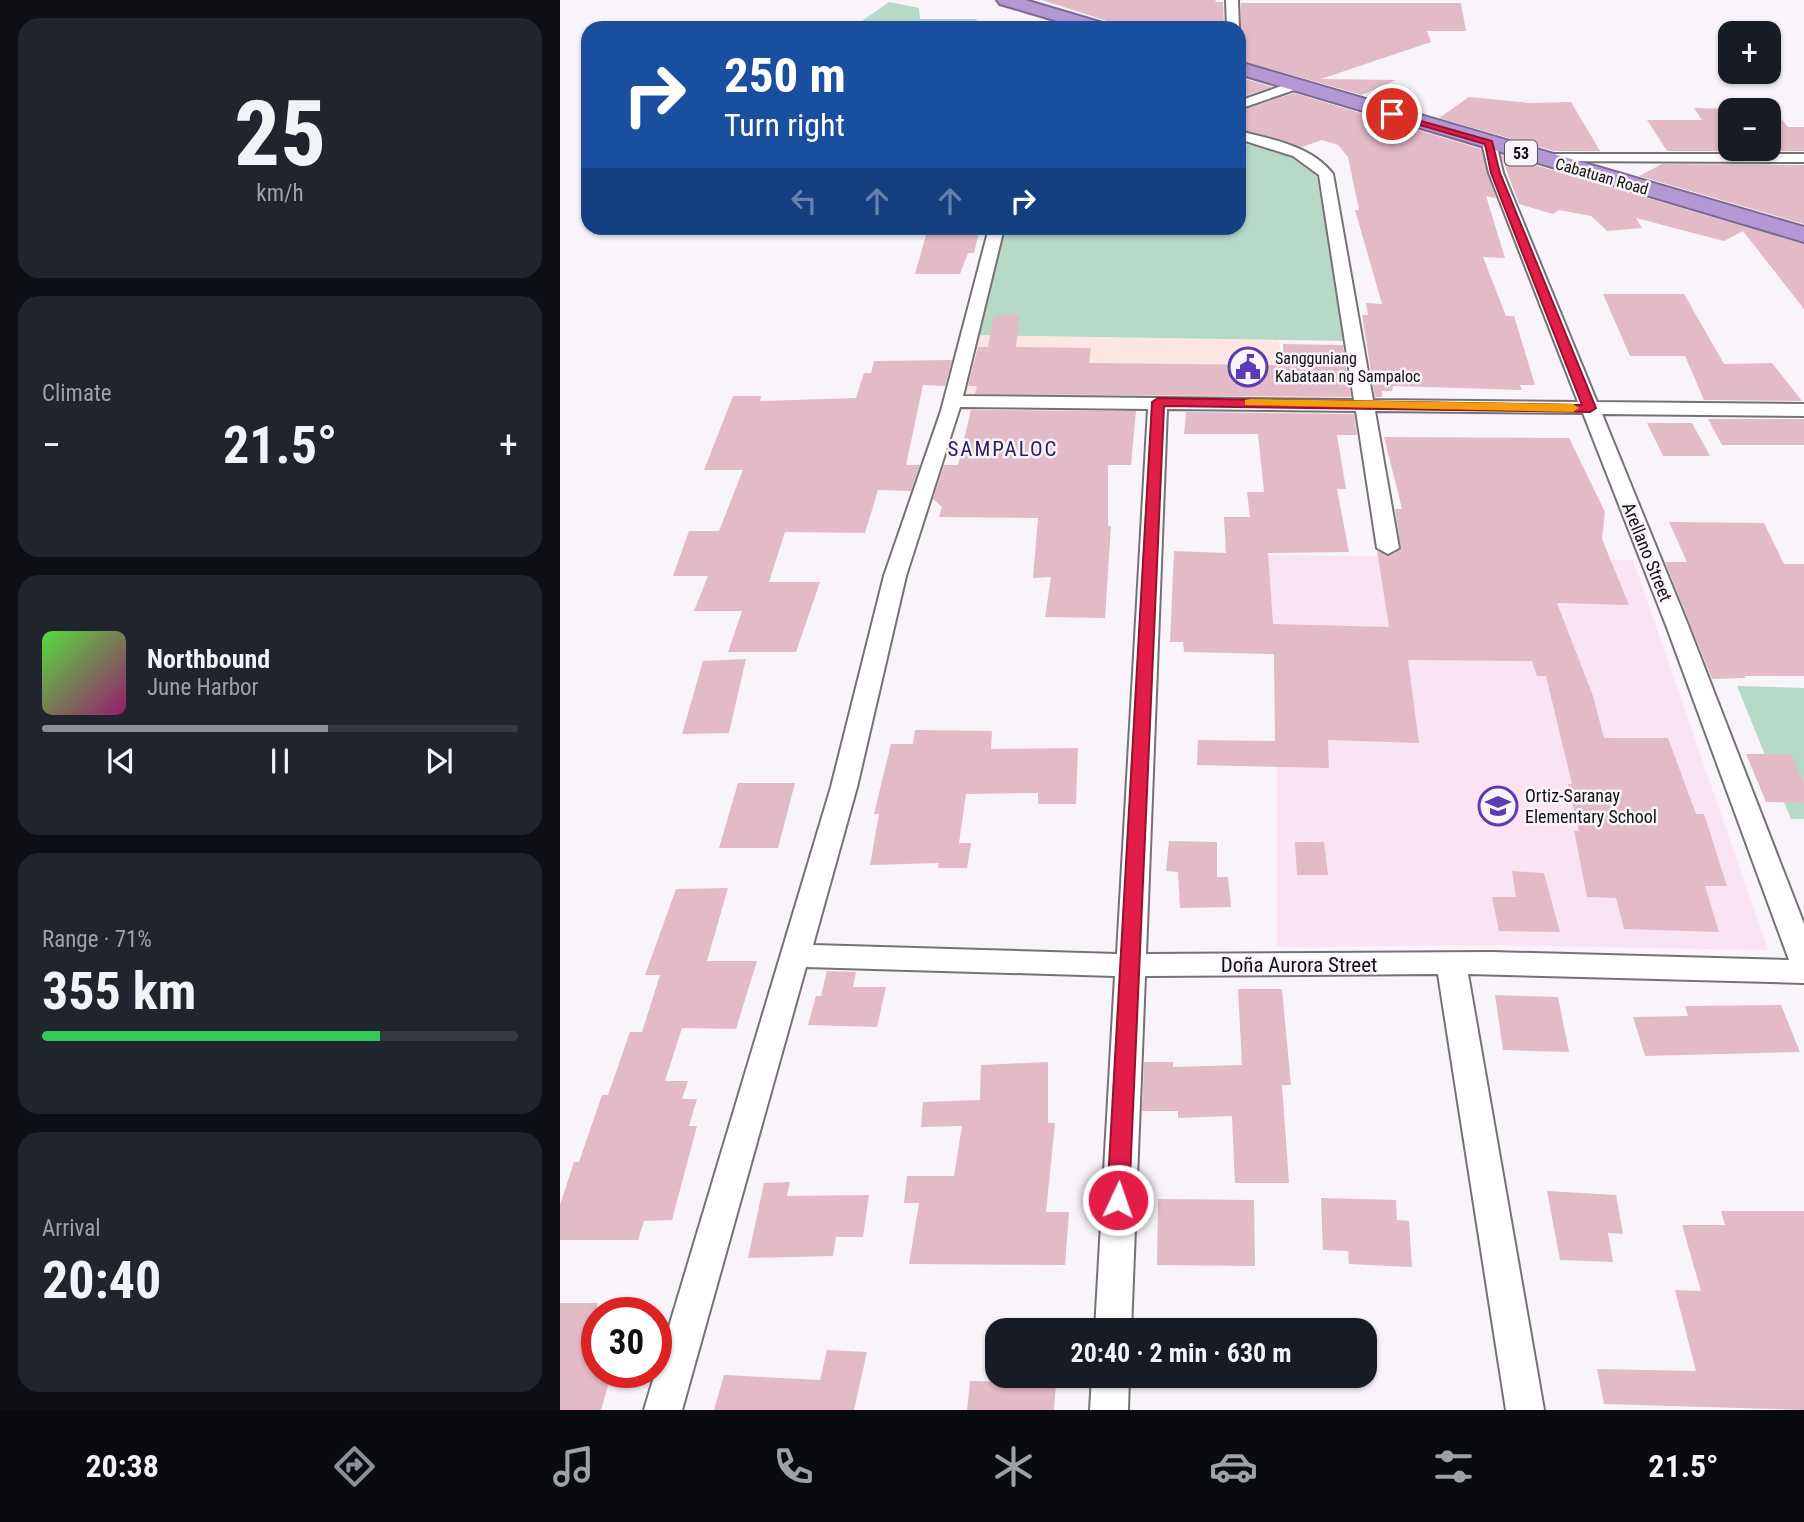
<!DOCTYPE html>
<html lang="en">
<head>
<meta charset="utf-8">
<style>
	:root { --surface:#171b24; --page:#20242c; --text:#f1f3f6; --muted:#9ea1a6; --line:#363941; --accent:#8c9099 }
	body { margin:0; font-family:"Roboto Condensed",sans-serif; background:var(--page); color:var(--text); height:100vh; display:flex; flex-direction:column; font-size:26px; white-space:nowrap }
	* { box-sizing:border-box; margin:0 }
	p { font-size:23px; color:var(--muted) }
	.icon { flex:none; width:38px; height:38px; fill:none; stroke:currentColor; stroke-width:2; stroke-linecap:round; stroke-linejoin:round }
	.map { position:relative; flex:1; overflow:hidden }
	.drawer { display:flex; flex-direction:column; gap:18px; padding:18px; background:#0d0f14; width:560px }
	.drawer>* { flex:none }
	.top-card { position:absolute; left:21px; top:21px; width:665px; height:214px; border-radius:21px; box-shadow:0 2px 5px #0004; background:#1a4fa0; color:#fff; overflow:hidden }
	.fabs { position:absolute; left:1158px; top:21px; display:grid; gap:14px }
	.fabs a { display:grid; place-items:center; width:63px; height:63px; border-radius:14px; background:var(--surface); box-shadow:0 2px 5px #0004; font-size:35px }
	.speed { position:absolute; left:21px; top:1297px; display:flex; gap:14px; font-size:35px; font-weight:700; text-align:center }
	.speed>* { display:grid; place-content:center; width:91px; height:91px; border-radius:50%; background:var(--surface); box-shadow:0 2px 5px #0004; line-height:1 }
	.speed .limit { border:10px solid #d22; background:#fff; color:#111 }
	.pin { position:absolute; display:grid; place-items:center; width:60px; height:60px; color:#fff; margin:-30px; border:4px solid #fff; border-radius:50%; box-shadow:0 2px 7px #0007 }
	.me { position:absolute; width:77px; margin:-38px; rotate:3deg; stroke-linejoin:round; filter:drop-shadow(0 0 5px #0008) }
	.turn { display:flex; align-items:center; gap:24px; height:147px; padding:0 28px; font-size:32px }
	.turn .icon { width:91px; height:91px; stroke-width:2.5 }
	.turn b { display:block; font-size:49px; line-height:60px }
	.lanes { display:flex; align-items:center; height:66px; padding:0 28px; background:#0003; justify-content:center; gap:35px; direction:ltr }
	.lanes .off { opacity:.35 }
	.big { font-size:52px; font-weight:700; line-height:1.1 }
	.drawer .widget { flex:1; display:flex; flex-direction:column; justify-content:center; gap:10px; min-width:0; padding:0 24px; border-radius:21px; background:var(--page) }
	.drawer .dial { align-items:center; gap:0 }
	.dial b { font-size:91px; line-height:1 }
	.song { display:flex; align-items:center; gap:21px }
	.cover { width:84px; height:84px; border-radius:10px; background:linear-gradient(135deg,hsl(110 70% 55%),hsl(320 70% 35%)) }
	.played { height:7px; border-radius:4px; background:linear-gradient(90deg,var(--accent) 60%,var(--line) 60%) }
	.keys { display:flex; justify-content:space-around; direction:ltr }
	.heat { display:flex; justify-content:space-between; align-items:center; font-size:38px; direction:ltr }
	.charge { height:10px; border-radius:5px; background:linear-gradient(90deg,#34c759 71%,var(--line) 0) }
	.trip { position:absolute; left:425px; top:1318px; width:392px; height:70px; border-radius:21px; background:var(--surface); box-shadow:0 2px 5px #0004; font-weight:700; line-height:70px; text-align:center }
	.menu { display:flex; height:112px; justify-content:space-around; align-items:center; background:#090b0e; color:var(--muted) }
	.menu .icon { width:49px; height:49px }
	.menu .active { color:var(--accent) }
	.menu b { font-size:32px; color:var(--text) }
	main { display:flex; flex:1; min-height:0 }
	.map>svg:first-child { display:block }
</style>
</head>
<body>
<main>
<section class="drawer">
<div class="widget dial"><b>25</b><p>km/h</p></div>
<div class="widget"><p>Climate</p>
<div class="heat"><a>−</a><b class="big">21.5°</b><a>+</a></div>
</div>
<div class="widget">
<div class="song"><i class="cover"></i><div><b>Northbound</b><p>June Harbor</p></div></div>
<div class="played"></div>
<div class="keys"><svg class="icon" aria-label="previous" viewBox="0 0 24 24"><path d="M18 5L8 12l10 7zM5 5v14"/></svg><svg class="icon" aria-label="pause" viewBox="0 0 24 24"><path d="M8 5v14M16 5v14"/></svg><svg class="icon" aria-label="next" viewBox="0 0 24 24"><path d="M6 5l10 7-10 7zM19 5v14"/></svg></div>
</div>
<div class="widget"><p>Range · 71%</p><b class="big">355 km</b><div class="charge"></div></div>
<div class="widget"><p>Arrival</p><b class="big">20:40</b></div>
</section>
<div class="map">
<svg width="1244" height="1410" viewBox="0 0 1244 1410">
	<rect width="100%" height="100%" fill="#f8f4f9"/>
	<path fill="#fbe6e3" d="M417,335l302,5 5,57h-327z"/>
	<path fill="#fae4f3" d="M706,555l367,5 135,390 -280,-5 -211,2v-280z"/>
	<path fill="#b7d9c7" d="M329,2l30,6 1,11h56l7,9h-131z
		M679,144c26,0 57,14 77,29l32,168 -371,-6 28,-107h234z
		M1177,686l67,2v131h-13z"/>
	<path fill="#e3bbc7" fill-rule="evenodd" d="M482,0h174l-1,2h8l1,26h-112l-5,-7z
		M681,3h220l5,28h-39l4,11 -110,37 75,1 -34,15 -123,-35z
		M679,77l33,10 -33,11z
		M734,93l187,56 15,49 -10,-2 19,62 -22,-1 23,59h8l21,69h-15l2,5 -129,-4 -1,5h-10v6h-7l-13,-82h6l-2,-12 16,1 -27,-94h4l-11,-53 -10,-12 -16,-5 -20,7 -63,-18v-18z
		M909,97l61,6 41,-1 29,49h-46l-115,-33z
		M1134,108l80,2 14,17h16v24h-137l-20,-31h55zM1171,110h38v39h-38z
		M941,155l303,89v65l-61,-78 -19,10 -88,-23 6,10 -35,3 -16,-15 -32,-6 -6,4 -34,-10z
		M1102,164l142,1v59l-165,-48z
		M368,228h52l-6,25h-6l-8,21h-45z
		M1043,294h81l40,70 48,-1 30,38 -98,-1 -19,-44h-55z
		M434,315h26l-4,32 75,1 -2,15 194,2v-21l60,1 8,52 -376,-3 2,-8h-9l10,-39h10z
		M392,360l-7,26 -22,-1 -17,80h14l-9,26 -33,-1 -13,43 -80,-1 -16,50h51l-24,70h-68l14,-41h-48l14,-35h-35l16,-45h30l24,-61h-39l29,-74h28l-1,5 96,-3 8,-25h7l3,-12z
		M411,410l165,1 -5,54h-23v61h3l-6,92 -60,-1 6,-40 -18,1 5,-60 -99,-1 3,-10 -9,-8 11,-34h14z
		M626,412l168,2 3,21h-20l9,54h-9l12,63 -81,1 5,71 116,3 -12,-76 12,5 12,-7 -6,-40h7l-18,-72 185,1 36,74 -3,27 27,66 -72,-2 36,93 11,42h64l28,76h8l23,72h-22l14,46 -95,-3 -8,-31 -29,-1 -13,-66h5l-11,-47h4l-26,-108h-9l-5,-15 -124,-1 11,83 -91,-3 1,28 -132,-3 1,-25 77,1 -1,-87 -90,-2 -1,-10h-13l4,-91 52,2 -2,-36h26l-3,-25h17l-6,-58h-74z
		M1148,419h96v26h-82z
		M1087,423h45l18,33h-47z
		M1109,522l95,1 20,41h20v112h-60l2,2 -34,1 -47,-117h22z
		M186,659l-17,74 -47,1 21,-73z
		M355,730l77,1 -1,18 87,-1 -2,56h-38v-11l-72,1 -7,49h12l-4,25h-29l1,-5 -69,2 9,-51h-5l17,-70h22z
		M1186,754h45l13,30v19l-38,-1z
		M178,783h57l-17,65h-59z
		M609,841l48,1v35h11l3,30 -51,1 -2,-36 -12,-1z
		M735,842h29l4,33h-31z
		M952,871l32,2 16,59 -61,-1 -7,-34h24z
		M168,888l-21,73h50l-21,68 -54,-1 -17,53h23l-6,18h15l-8,27h8l-25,94 -28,1 -6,19h-78v-35l14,-43h5l23,-67h6l22,-63h12l18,-57h-15l31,-86z
		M267,971l29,1 -3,15h33l-9,40 -69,-2 8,-29h5z
		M678,989h44l9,96h-9l7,98h-54l-3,-67 -54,2v-7h-36l2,-49h29v5l69,-2z
		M935,995l63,2 11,55 -66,-2z
		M1221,1005l19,47 -155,4 -12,-39 55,-1 -3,-10z
		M488,1062v61h7l-9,89h23l-4,53 -156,-1 10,-61h-15l3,-27h47l8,-50 -41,1 2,-25 57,-2 1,-35z
		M230,1182l-3,14 82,-1 -6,42h-27l-3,19 -85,2 16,-75z
		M987,1191l69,4 7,39 -15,-1 5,29 -53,-2z
		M761,1198l75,2 1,20 12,1 3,46 -63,-3 -1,-13 -25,-1z
		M598,1199l96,1 1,66 -98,-1z
		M1161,1211h83v199l-200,-6 -7,-35 99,2 -21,-81 26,1 -19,-66h43z
		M0,1303h37v69h15l-11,38h-41z
		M267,1350l40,2 -13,58h-140l10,-35 96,5z
		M410,1381l86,2 -2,27h-87z"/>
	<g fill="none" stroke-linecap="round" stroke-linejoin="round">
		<defs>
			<path id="street" d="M666,0h12l1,28h-12z
				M736,81l6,4 -2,3 -61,21v-8z
				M679,131c32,8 73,15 94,43l40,226 205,2 -89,-229 -7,-30 7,-4 7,4 7,30 94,229 207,2v12l-202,-2 86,211 116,299v59l-336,-9 76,436h-38l-68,-436 -293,2 -14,354h-36l20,-354 -309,-9 -124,443h-38l187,-623 53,-211 57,-165 48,-183h15l-41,168 391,4 -35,-225 -26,-19 -54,-17zM400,407l188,2 -31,545 -304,-9 44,-158 49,-211zM607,409l189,2 21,137 11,6 11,-6 -24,-137 208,2 83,212 123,335 -297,-8 -346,2z
				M978,154h266v8l-271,-1 -2,-3z
				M532,1376h37l-1,34h-38z"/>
			<path id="highway" d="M437,0h28l81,24 3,4h-28l-81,-24z
				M679,62l565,165v15l-565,-168z"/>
		</defs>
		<use href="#street" stroke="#757276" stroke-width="4"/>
		<use href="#highway" stroke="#7d6891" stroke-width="4"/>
		<use href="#street" fill="#fff" fill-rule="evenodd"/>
		<use href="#highway" fill="#b697d5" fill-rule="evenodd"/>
	</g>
	<path fill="#e11d48" stroke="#92132f" stroke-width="2" d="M829,112l103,29 8,32 96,235 -6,4 -426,-6 -35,794 -3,6 -8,3 -8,-3 -3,-6 45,-798 6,-4 424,7 -91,-232 -6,-29 -96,-28z"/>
	<path fill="#f59e0b" d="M690,399l323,5 6,4 -6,4 -328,-7v-5z"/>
	<defs>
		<symbol id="civic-ring" viewBox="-11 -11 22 22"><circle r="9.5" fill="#f8f4f9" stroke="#5b3cb4" stroke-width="1.5"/><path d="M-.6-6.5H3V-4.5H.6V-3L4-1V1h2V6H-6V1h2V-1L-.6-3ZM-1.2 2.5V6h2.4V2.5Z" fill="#5b3cb4"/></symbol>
		<symbol id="school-ring" viewBox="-11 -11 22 22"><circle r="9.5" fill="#f8f4f9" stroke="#5b3cb4" stroke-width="1.5"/><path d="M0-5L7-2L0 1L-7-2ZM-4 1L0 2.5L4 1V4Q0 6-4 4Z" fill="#5b3cb4"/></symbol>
	</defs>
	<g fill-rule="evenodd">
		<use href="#civic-ring" x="666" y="345" width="44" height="44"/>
		<use href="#school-ring" x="916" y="784" width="44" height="44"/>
	</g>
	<g text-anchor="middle" stroke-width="5" stroke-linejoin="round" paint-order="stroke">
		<rect fill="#f8f4f9" stroke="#575558" stroke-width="2" x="945" y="140.5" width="32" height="25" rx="5"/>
		<g font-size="16" font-weight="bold" fill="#121113">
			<text x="961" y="159">53</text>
		</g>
		<g font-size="16" fill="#121113" stroke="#f8f4f9">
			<text transform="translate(1042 176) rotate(16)" y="6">Cabatuan Road</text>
		</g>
		<g font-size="16" fill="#121113" stroke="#f8f4f9" text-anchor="start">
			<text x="715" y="364">Sangguniang<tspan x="715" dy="18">Kabataan ng Sampaloc</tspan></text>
		</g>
		<g font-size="18" fill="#121113" stroke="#f8f4f9">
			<text transform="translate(1087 552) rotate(68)" y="6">Arellano Street</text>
		</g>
		<g font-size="18" fill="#121113" stroke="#f8f4f9" text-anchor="start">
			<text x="965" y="802">Ortiz-Saranay<tspan x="965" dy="21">Elementary School</tspan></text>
		</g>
		<g font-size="21" letter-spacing="2" fill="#2e205b" stroke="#f8f4f9">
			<text x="443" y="456">SAMPALOC</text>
		</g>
		<g font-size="21" fill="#121113" stroke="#f8f4f9">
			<text x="739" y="972">Doña Aurora Street</text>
		</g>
	</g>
</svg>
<div class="fabs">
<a>+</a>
<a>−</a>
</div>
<div class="speed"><div class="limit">30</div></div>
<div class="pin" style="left:832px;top:114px;background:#d93025"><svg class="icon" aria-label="arrive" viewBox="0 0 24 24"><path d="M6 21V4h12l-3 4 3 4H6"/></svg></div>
<svg class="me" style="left:558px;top:1200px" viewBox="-20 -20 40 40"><circle r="17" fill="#e11d48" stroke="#fff" stroke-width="3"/><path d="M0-11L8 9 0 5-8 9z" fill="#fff"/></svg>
<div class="trip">20:40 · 2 min · 630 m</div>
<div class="top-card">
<div class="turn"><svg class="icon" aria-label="right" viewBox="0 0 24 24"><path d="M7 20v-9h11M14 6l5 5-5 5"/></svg><div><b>250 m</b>Turn right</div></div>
<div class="lanes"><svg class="icon off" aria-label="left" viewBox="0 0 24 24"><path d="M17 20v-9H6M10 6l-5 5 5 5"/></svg><svg class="icon off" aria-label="ahead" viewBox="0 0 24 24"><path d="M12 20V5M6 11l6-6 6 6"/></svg><svg class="icon off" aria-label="ahead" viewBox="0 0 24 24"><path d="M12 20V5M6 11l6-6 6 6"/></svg><svg class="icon" aria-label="right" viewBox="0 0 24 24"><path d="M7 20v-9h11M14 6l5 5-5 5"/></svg></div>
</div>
</div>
</main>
<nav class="menu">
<b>20:38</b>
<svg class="icon active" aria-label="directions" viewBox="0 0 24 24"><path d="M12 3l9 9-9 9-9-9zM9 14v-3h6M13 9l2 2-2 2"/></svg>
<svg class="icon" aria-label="music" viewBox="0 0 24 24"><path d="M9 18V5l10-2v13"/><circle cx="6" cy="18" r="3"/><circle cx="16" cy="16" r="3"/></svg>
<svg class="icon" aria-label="phone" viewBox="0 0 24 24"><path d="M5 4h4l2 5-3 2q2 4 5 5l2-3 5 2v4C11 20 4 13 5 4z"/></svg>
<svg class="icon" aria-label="climate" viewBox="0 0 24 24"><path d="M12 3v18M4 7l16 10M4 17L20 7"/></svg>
<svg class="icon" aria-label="car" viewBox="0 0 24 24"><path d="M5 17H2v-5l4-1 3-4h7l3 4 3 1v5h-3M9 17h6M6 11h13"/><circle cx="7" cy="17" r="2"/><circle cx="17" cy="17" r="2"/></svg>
<svg class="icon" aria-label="filters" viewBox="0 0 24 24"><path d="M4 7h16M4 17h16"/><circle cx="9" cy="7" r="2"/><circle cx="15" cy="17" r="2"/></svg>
<b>21.5°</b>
</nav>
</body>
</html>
